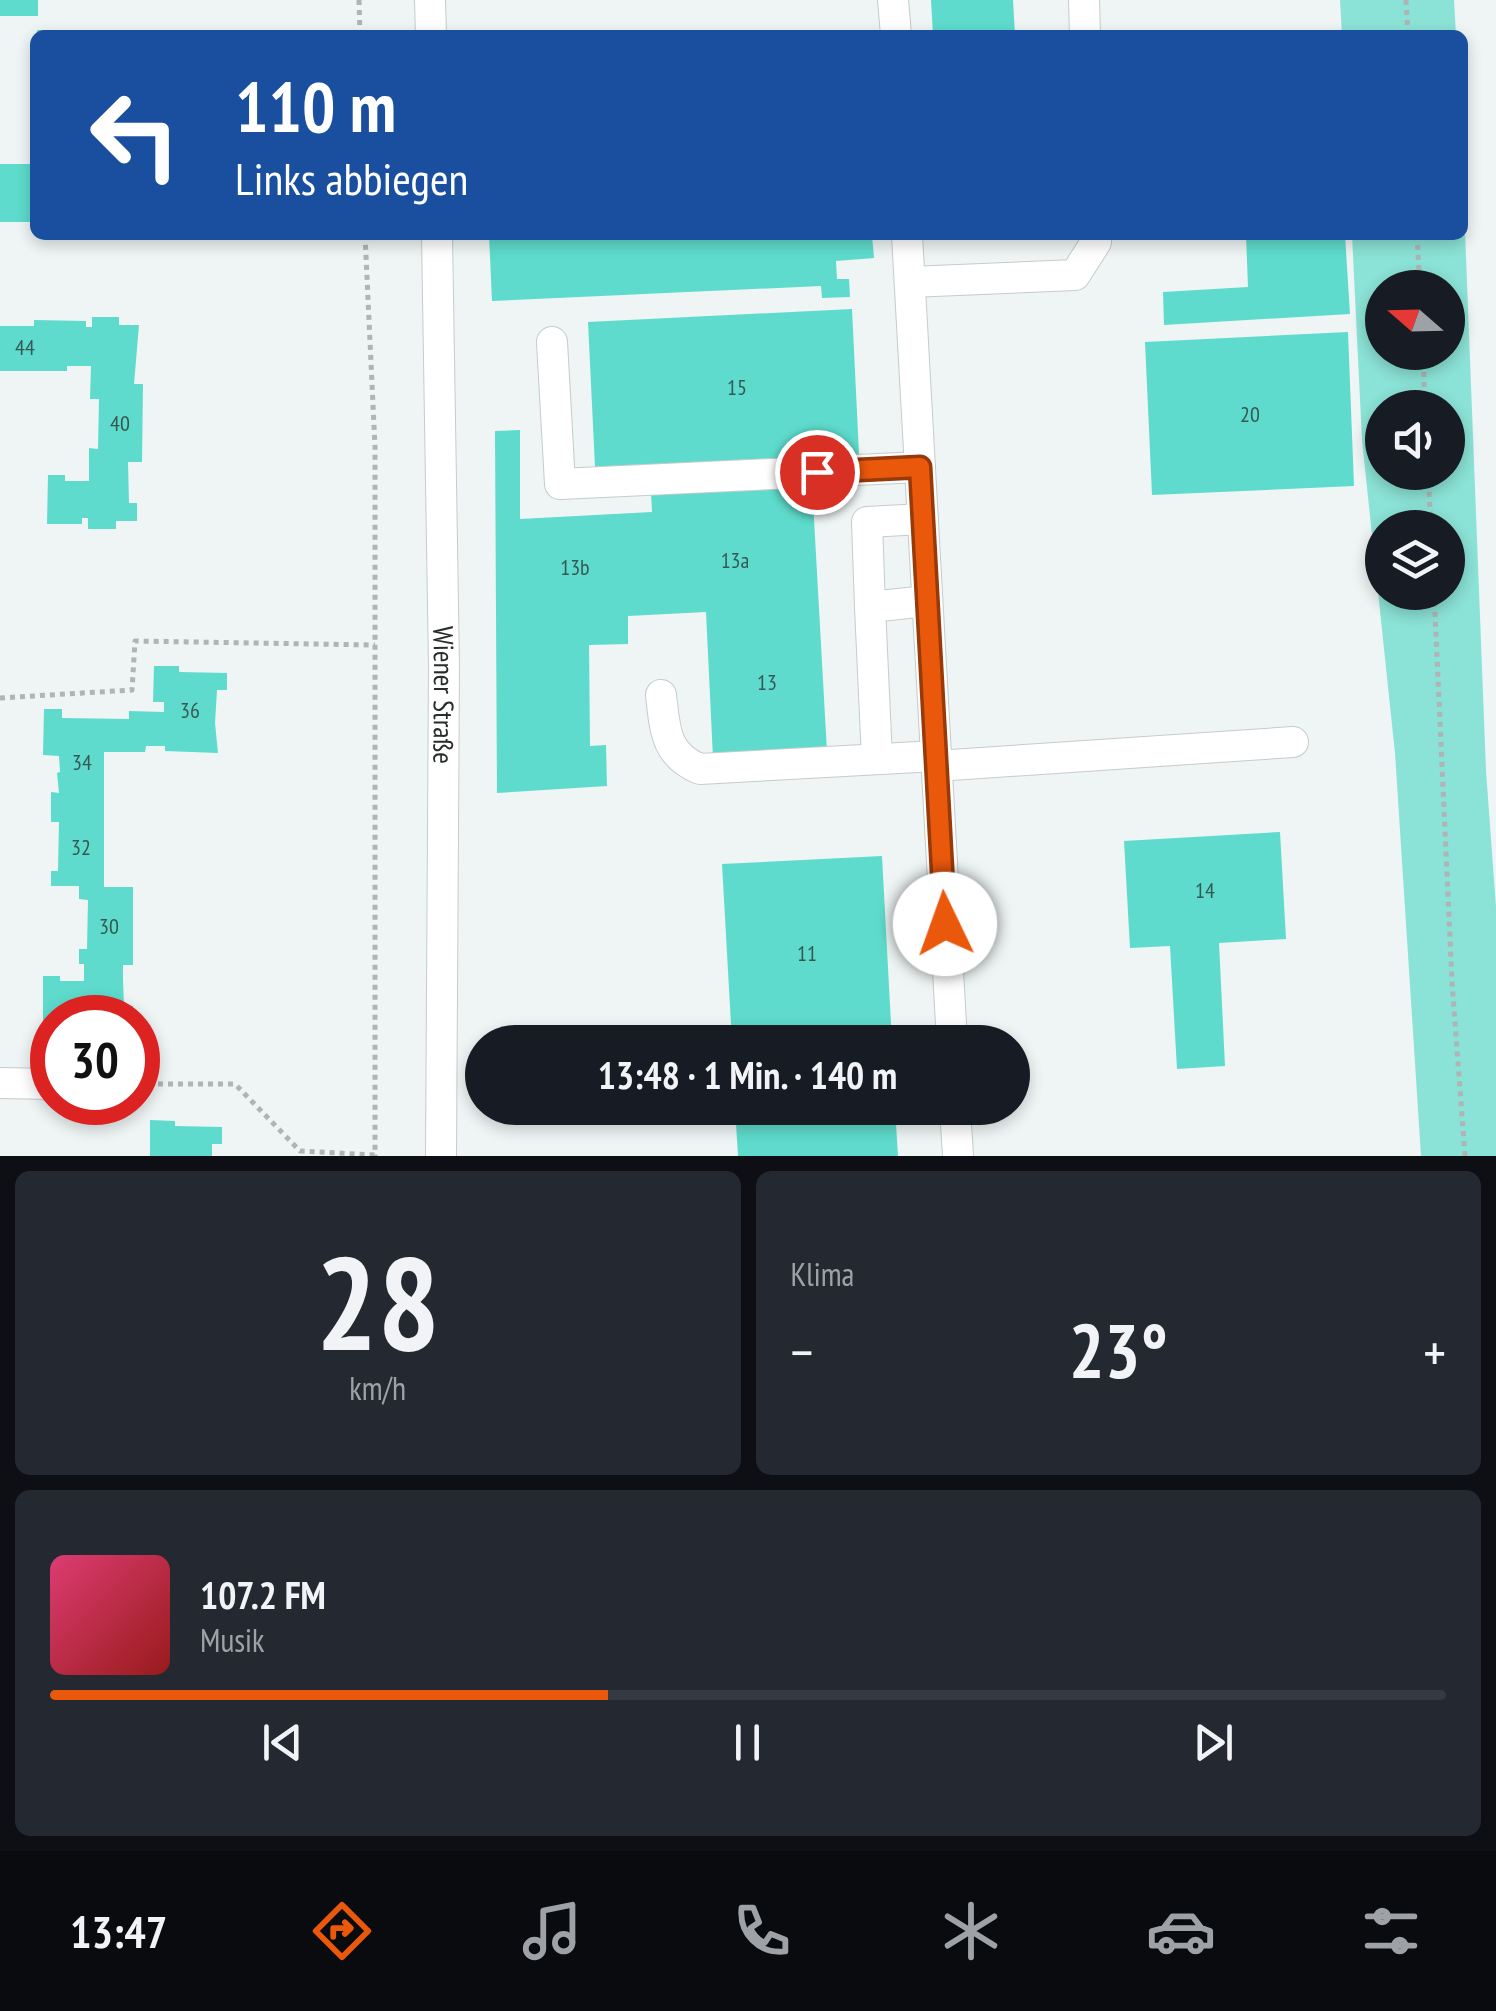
<!DOCTYPE html>
<html lang="de">
<head>
<meta charset="utf-8">
<style>
	:root { --surface:#171b24; --page:#242831; --text:#f1f3f6; --muted:#9ea1a6; --line:#363941; --accent:#ea580c }
	body { margin:0; font-family:"PT Sans Narrow",sans-serif; background:var(--page); color:var(--text); height:100vh; display:flex; flex-direction:column; font-size:38px; white-space:nowrap }
	* { box-sizing:border-box; margin:0 }
	p { font-size:32px; color:var(--muted) }
	.icon { flex:none; width:55px; height:55px; fill:none; stroke:currentColor; stroke-width:2; stroke-linecap:round; stroke-linejoin:round }
	.map { position:relative; height:1156px; overflow:hidden }
	.side { display:flex; flex-direction:column; gap:15px; padding:15px; background:#0d0f14; flex:1 }
	.side>* { flex:none }
	.banner { position:absolute; left:30px; top:30px; width:1438px; height:210px; border-radius:15px; box-shadow:0 5px 15px #0003; background:#1a4fa0; color:#fff; overflow:hidden }
	.needle { width:65px; rotate:290deg }
	.fabs { position:absolute; left:1365px; top:270px; display:grid; gap:20px }
	.fabs a { display:grid; place-items:center; width:100px; height:100px; border-radius:50%; background:var(--surface); box-shadow:0 5px 15px #0003; font-size:50px }
	.speed { position:absolute; left:30px; top:995px; display:flex; gap:20px; font-size:50px; font-weight:700; text-align:center }
	.speed>* { display:grid; place-content:center; width:130px; height:130px; border-radius:50%; background:var(--surface); box-shadow:0 5px 15px #0003; line-height:1 }
	.speed .limit { border:15px solid #d22; background:#fff; color:#111 }
	.pin { position:absolute; display:grid; place-items:center; width:85px; height:85px; color:#fff; margin:-42px; border:5px solid #fff; border-radius:50%; box-shadow:0 2px 10px #0007 }
	.me { position:absolute; width:110px; margin:-55px; rotate:357deg; stroke-linejoin:round; filter:drop-shadow(0 0 8px #0008) }
	.turn { display:flex; align-items:center; gap:35px; height:210px; padding:0 40px; font-size:45px }
	.turn .icon { width:130px; height:130px; stroke-width:2.5 }
	.turn b { display:block; font-size:70px; line-height:85px }
	.big { font-size:75px; font-weight:800; line-height:1.1 }
	.side .widget { flex:1; display:flex; flex-direction:column; justify-content:center; gap:15px; min-width:0; padding:0 35px; border-radius:15px; background:var(--page) }
	.side .dial { align-items:center; gap:0 }
	.dial b { font-size:130px; line-height:1 }
	.song { display:flex; align-items:center; gap:30px }
	.cover { width:120px; height:120px; border-radius:15px; background:linear-gradient(135deg,hsl(340 70% 55%),hsl(0 70% 35%)) }
	.played { height:10px; border-radius:5px; background:linear-gradient(90deg,var(--accent) 40%,var(--line) 40%) }
	.keys { display:flex; justify-content:space-around; direction:ltr }
	.heat { display:flex; justify-content:space-between; align-items:center; font-size:55px; direction:ltr }
	.side .tiles { flex:1; display:grid; gap:15px; grid-template-columns:1fr 1fr }
	.widget:last-child { grid-column:span 2 }
	.trip { position:absolute; left:465px; top:1025px; width:565px; height:100px; border-radius:50px; background:var(--surface); box-shadow:0 5px 15px #0003; font-weight:800; line-height:100px; text-align:center }
	.menu { display:flex; height:160px; justify-content:space-around; align-items:center; background:#090b0e; color:var(--muted) }
	.menu .icon { width:70px; height:70px }
	.menu .selected { color:var(--accent) }
	.menu b { font-size:45px; color:var(--text) }
	.map>svg:first-child { display:block }
</style>
</head>
<body>
<div class="map">
<svg width="1496" height="1156" viewBox="0 0 1496 1156">
	<rect width="100%" height="100%" fill="#eef5f4"/>
	<path fill="#8be2d6" fill-rule="evenodd" d="M1340,0h114l2,35h-114z
		M1463,179l23,592 10,136v249h-75l-26,-403 -33,-313 -10,-205h110zM1382,288h66v64h-66zM1382,408h66v64h-66zM1382,528h66v64h-66z"/>
	<path fill="#5edbcc" d="M0,0h38v16h-38z
		M931,0h82l2,35h-82z
		M37,30h101v5h-101z
		M0,164h35v58h-35z
		M489,235h383l2,23 -38,3 1,18h12l1,18 -28,1 -1,-12 -329,15z
		M1246,235h99l5,79 -186,11 -1,-33 85,-5z
		M852,309l7,145 -264,13 -7,-145z
		M92,317h27v8h20l-5,59h9l-1,78h-14l1,41h8v18h-21v8h-28v-11h-6v6h-35l1,-49h17v6h24v-33l9,1 1,-50h-9l1,-33h-24v5h-67v-45h34v-6l52,1v6h6z
		M1348,332l6,154 -202,9 -7,-153z
		M520,430v89l132,-7 -1,-19 171,-9 1,18 -10,-1 14,251 -114,6 -7,-146 -78,4v28l-39,1 1,101 16,-1 1,41 -110,7 -2,-362z
		M154,666h25v6l48,1v17h-10l-2,33 3,30 -53,-2v-5h-19l-1,6h-41v135h29v78h-10v15l1,26h9l-1,12h-80v8h-9v-50h17v5h24v-17h-5v-15h8l1,-49 -9,-1v-13h-28v-15h7l1,-49h-8v-30l8,1 -2,-20 3,-1 -1,-16 -16,-1 1,-46h18v9l67,1v-8l35,1v-10h-11z
		M1280,832l6,107 -67,4 6,123 -48,3 -7,-123 -40,2 -6,-107z
		M882,856l10,186h-160l-10,-178z
		M735,1108h160l3,48h-160z
		M150,1120l25,1v5l47,1v17h-10v12h-62z"/>
	<g fill="none" stroke-linecap="round" stroke-linejoin="round">
		<defs>
			<g id="minor">
				<path d="M430,0l1,35"/>
				<path d="M893,0l3,35"/>
				<path d="M1084,0l1,35"/>
				<path id="s1" d="M437,235l7,432 -3,489"/>
				<path d="M907,235l45,807"/>
				<path d="M910,282l165,-7 21,-33v-7"/>
				<path d="M552,342l8,142 360,-17"/>
				<path d="M870,607l-3,-85 56,-3"/>
				<path d="M661,695c4,34 4,60 39,74l236,-13"/>
				<path d="M877,759l-7,-152 57,-6"/>
				<path d="M936,766l357,-24"/>
				<path d="M0,1083l52,1"/>
				<path d="M955,1108l3,48"/>
			</g>
		</defs>
		<use href="#minor" stroke="#c5cccb" stroke-width="32"/>
		<path stroke="#afb4b4" stroke-width="5" stroke-dasharray="5 5" stroke-linecap="butt" d="M359,0l1,35
			M1406,0l2,35
			M365,235l10,212v709
			M1417,235l3,53
			M1423,352l2,56
			M1428,472l3,56
			M1434,592l18,390 13,174
			M0,698l132,-8 3,-49 240,4
			M138,1084h97l65,67 75,4"/>
		<use href="#minor" stroke="#fff" stroke-width="30"/>
	</g>
	<g fill="none" stroke-linecap="round" stroke-linejoin="round">
		<defs>
			<path id="route" d="M817,472l103,-5 25,457"/>
		</defs>
		<use href="#route" stroke="#983908" stroke-width="25"/>
		<use href="#route" stroke="#ea580c" stroke-width="18"/>
	</g>
	<g text-anchor="middle" stroke-width="8" stroke-linejoin="round" paint-order="stroke">
		<g font-size="22" fill="#365854">
			<text x="25" y="355">44</text>
			<text x="737" y="395">15</text>
			<text x="1250" y="422">20</text>
			<text x="120" y="431">40</text>
			<text x="735" y="568">13a</text>
			<text x="575" y="575">13b</text>
			<text x="767" y="690">13</text>
			<text x="190" y="718">36</text>
			<text x="82" y="770">34</text>
			<text x="81" y="855">32</text>
			<text x="1205" y="898">14</text>
			<text x="109" y="934">30</text>
			<text x="807" y="961">11</text>
		</g>
		<g font-size="28" fill="#292c2c" stroke="#eef5f4">
			<text dy="10" stroke="none"><textPath href="#s1" startOffset="460">Wiener Straße</textPath></text>
		</g>
	</g>
</svg>
<div class="fabs">
<a><svg class="needle" viewBox="-14 -14 28 28"><path d="M0-13l5 13h-10z" fill="#e53935"/><path d="M0 13l5-13h-10z" fill="#9ea1a6"/></svg></a>
<a><svg class="icon" aria-label="sound" viewBox="0 0 24 24"><path d="M4 9h4l5-4v14l-5-4H4zM17 9q2 3 0 6"/></svg></a>
<a><svg class="icon" aria-label="layers" viewBox="0 0 24 24"><path d="M12 4l9 5-9 5-9-5zM3 14l9 5 9-5"/></svg></a>
</div>
<div class="speed"><div class="limit">30</div></div>
<div class="pin" style="left:817px;top:472px;background:#d93025"><svg class="icon" aria-label="arrive" viewBox="0 0 24 24"><path d="M6 21V4h12l-3 4 3 4H6"/></svg></div>
<svg class="me" style="left:945px;top:924px" viewBox="-20 -20 40 40"><circle r="19" fill="#fff"/><path d="M0-13L10 11 0 6-10 11z" fill="#ea580c"/></svg>
<div class="trip">13:48 · 1 Min. · 140 m</div>
<div class="banner">
<div class="turn"><svg class="icon" aria-label="left" viewBox="0 0 24 24"><path d="M17 20v-9H6M10 6l-5 5 5 5"/></svg><div><b>110 m</b>Links abbiegen</div></div>
</div>
</div>
<section class="side">
<div class="tiles">
<div class="widget dial"><b>28</b><p>km/h</p></div>
<div class="widget"><p>Klima</p>
<div class="heat"><a>−</a><b class="big">23°</b><a>+</a></div>
</div>
<div class="widget">
<div class="song"><i class="cover"></i><div><b>107.2 FM</b><p>Musik</p></div></div>
<div class="played"></div>
<div class="keys"><svg class="icon" aria-label="previous" viewBox="0 0 24 24"><path d="M18 5L8 12l10 7zM5 5v14"/></svg><svg class="icon" aria-label="pause" viewBox="0 0 24 24"><path d="M8 5v14M16 5v14"/></svg><svg class="icon" aria-label="next" viewBox="0 0 24 24"><path d="M6 5l10 7-10 7zM19 5v14"/></svg></div>
</div>
</div>
</section>
<nav class="menu">
<b>13:47</b>
<svg class="icon selected" aria-label="directions" viewBox="0 0 24 24"><path d="M12 3l9 9-9 9-9-9zM9 14v-3h6M13 9l2 2-2 2"/></svg>
<svg class="icon" aria-label="music" viewBox="0 0 24 24"><path d="M9 18V5l10-2v13"/><circle cx="6" cy="18" r="3"/><circle cx="16" cy="16" r="3"/></svg>
<svg class="icon" aria-label="phone" viewBox="0 0 24 24"><path d="M5 4h4l2 5-3 2q2 4 5 5l2-3 5 2v4C11 20 4 13 5 4z"/></svg>
<svg class="icon" aria-label="climate" viewBox="0 0 24 24"><path d="M12 3v18M4 7l16 10M4 17L20 7"/></svg>
<svg class="icon" aria-label="car" viewBox="0 0 24 24"><path d="M5 17H2v-5l4-1 3-4h7l3 4 3 1v5h-3M9 17h6M6 11h13"/><circle cx="7" cy="17" r="2"/><circle cx="17" cy="17" r="2"/></svg>
<svg class="icon" aria-label="filters" viewBox="0 0 24 24"><path d="M4 7h16M4 17h16"/><circle cx="9" cy="7" r="2"/><circle cx="15" cy="17" r="2"/></svg>
</nav>
</body>
</html>
